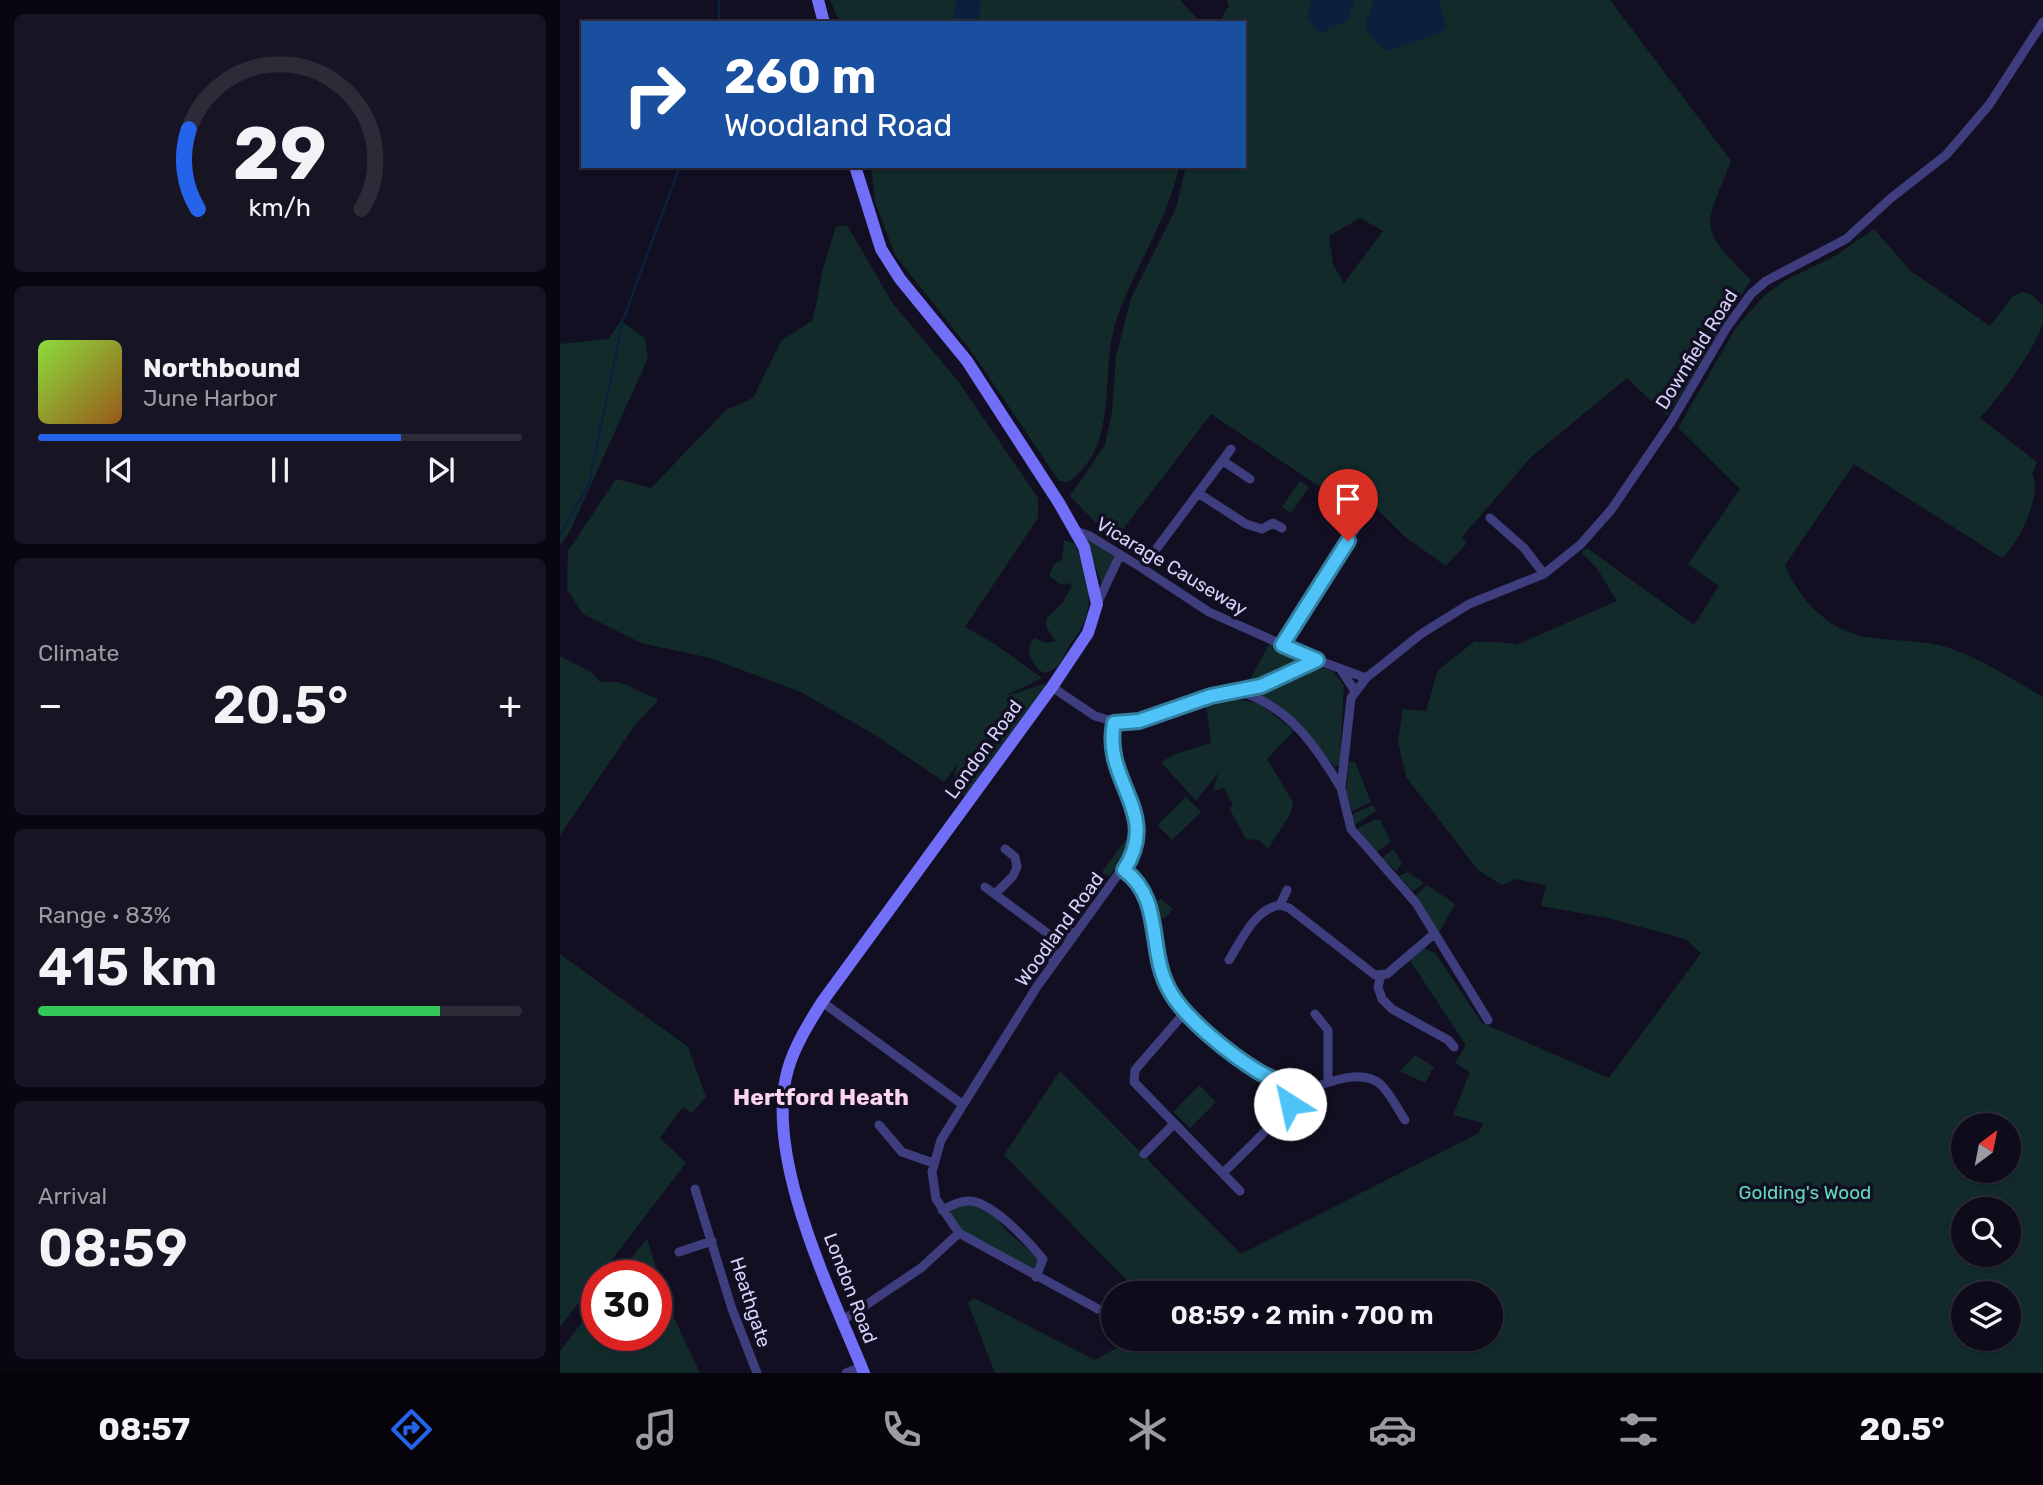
<!DOCTYPE html>
<html lang="en">
<head>
<meta charset="utf-8">
<style>
	:root { --surface:#0e0b1a; --page:#171423; --text:#f1f3f6; --muted:#9b9ba2; --line:#2e2b39; --accent:#2563eb }
	body { margin:0; font-family:Rubik,sans-serif; background:var(--page); color:var(--text); height:100vh; display:flex; flex-direction:column; font-size:26px; white-space:nowrap }
	* { box-sizing:border-box; margin:0 }
	p { font-size:23px; color:var(--muted) }
	.icon { flex:none; width:38px; height:38px; fill:none; stroke:currentColor; stroke-width:2; stroke-linecap:round; stroke-linejoin:round }
	.map { position:relative; flex:1; overflow:hidden }
	.drawer { display:flex; flex-direction:column; gap:14px; padding:14px; background:#08060e; width:560px }
	.drawer>* { flex:none }
	.banner { position:absolute; left:21px; top:21px; width:665px; height:147px; border-radius:0px; box-shadow:0 2px 5px #0004,0 0 0 2px var(--line); background:#1a4fa0; color:#fff; overflow:hidden }
	.needle { width:46px; rotate:32deg }
	.buttons { position:absolute; left:1391px; top:1113px; display:grid; gap:14px }
	.buttons a { display:grid; place-items:center; width:70px; height:70px; border-radius:50%; background:var(--surface); box-shadow:0 2px 5px #0004,0 0 0 2px var(--line); font-size:35px }
	.speed { position:absolute; left:21px; top:1260px; display:flex; gap:14px; font-size:35px; font-weight:700; text-align:center }
	.speed>* { display:grid; place-content:center; width:91px; height:91px; border-radius:50%; background:var(--surface); box-shadow:0 2px 5px #0004,0 0 0 2px var(--line); line-height:1 }
	.speed .limit { border:10px solid #d22; background:#fff; color:#111 }
	.pin { position:absolute; display:grid; place-items:center; width:60px; height:60px; color:#fff; margin:-72px -30px; border-radius:50% 50% 50% 0; rotate:-45deg; box-shadow:0 0 7px #0007 }
	.pin .icon { rotate:45deg }
	.me { position:absolute; width:77px; margin:-38px; rotate:325deg; stroke-linejoin:round; filter:drop-shadow(0 0 5px #0008) }
	.turn { display:flex; align-items:center; gap:24px; height:147px; padding:0 28px; font-size:32px }
	.turn .icon { width:91px; height:91px; stroke-width:2.5 }
	.turn b { display:block; font-size:49px; line-height:60px }
	.big { font-size:52px; font-weight:600; line-height:1.1 }
	.drawer .card { flex:1; display:flex; flex-direction:column; justify-content:center; gap:10px; min-width:0; padding:0 24px; border-radius:10px; background:var(--page) }
	.drawer .dial { align-items:center; gap:0 }
	.dial svg { height:182px; overflow:visible; fill:none; stroke:var(--line); stroke-width:7; stroke-linecap:round; text-anchor:middle }
	.dial text { fill:var(--text); stroke:none }
	.song { display:flex; align-items:center; gap:21px }
	.cover { width:84px; height:84px; border-radius:10px; background:linear-gradient(135deg,hsl(90 70% 55%),hsl(30 70% 35%)) }
	.played { height:7px; border-radius:4px; background:linear-gradient(90deg,var(--accent) 75%,var(--line) 75%) }
	.keys { display:flex; justify-content:space-around; direction:ltr }
	.heat { display:flex; justify-content:space-between; align-items:center; font-size:38px; direction:ltr }
	.charge { height:10px; border-radius:5px; background:linear-gradient(90deg,#34c759 83%,var(--line) 0) }
	.trip { position:absolute; left:541px; top:1281px; width:402px; height:70px; border-radius:35px; background:var(--surface); box-shadow:0 2px 5px #0004,0 0 0 2px var(--line); font-weight:600; line-height:70px; text-align:center }
	.tabs { display:flex; height:112px; justify-content:space-around; align-items:center; background:#06040a; color:var(--muted) }
	.tabs .icon { width:49px; height:49px }
	.tabs .on { color:var(--accent) }
	.tabs b { font-size:32px; color:var(--text) }
	main { display:flex; flex:1; min-height:0 }
	.map>svg:first-child { display:block }
</style>
</head>
<body>
<main>
<section class="drawer">
<div class="card dial"><svg viewBox="0 0 100 80">
<path d="M14 69A42 42 0 1 1 86 69"/>
<path d="M14 69A42 42 0 0 1 10 34" stroke="#2563eb"/>
<text x="50" y="56" font-size="32" font-weight="700">29</text>
<text x="50" y="72" font-size="11">km/h</text>
</svg></div>
<div class="card">
<div class="song"><i class="cover"></i><div><b>Northbound</b><p>June Harbor</p></div></div>
<div class="played"></div>
<div class="keys"><svg class="icon" aria-label="previous" viewBox="0 0 24 24"><path d="M18 5L8 12l10 7zM5 5v14"/></svg><svg class="icon" aria-label="pause" viewBox="0 0 24 24"><path d="M8 5v14M16 5v14"/></svg><svg class="icon" aria-label="next" viewBox="0 0 24 24"><path d="M6 5l10 7-10 7zM19 5v14"/></svg></div>
</div>
<div class="card"><p>Climate</p>
<div class="heat"><a>−</a><b class="big">20.5°</b><a>+</a></div>
</div>
<div class="card"><p>Range · 83%</p><b class="big">415 km</b><div class="charge"></div></div>
<div class="card"><p>Arrival</p><b class="big">08:59</b></div>
</section>
<div class="map">
<svg width="1483" height="1373" viewBox="0 0 1483 1373">
	<rect width="100%" height="100%" fill="#120f22"/>
	<path fill="#122b2a" fill-rule="evenodd" d="M270,0h350l21,23h-361z
		M667,0h383l121,161c-27,69 -34,65 20,119 -30,44 -54,92 -84,136l-40,-38 -97,80 -68,79 5,6 -21,23 -42,-30 -32,-32 -10,11 -151,-101 -97,127 -44,-45 35,-51 7,-32 4,-57 15,-58 45,-90 10,-42h58v-143h-26l11,-17zM800,218l23,13 -39,52 -11,-18 -4,-29z
		M311,166h308c-11,55 -46,103 -63,155 -17,53 5,124 -48,161l-9,-1 -85,-126 -79,-100 -20,-53z
		M287,225l46,79 65,77 80,117v20l-73,109 30,17 47,34 -39,19 41,-13 2,4 -65,84 -2,8 -4,1 -2,9 -9,5 -11,-11 4,-19 -13,17 -64,-44 -79,-46 -91,-34 -69,-15 -58,-29 -16,-25 1,-38 48,-72 35,9 75,-78 27,-12 28,-57 32,-21 10,-52 13,-41z
		M1314,229l37,42 79,55 23,-30 9,-4 10,3 11,11c0,4 0,11 0,16 -5,23 -46,79 -63,96l57,44 -5,12c11,19 -13,70 -30,84l-148,-94 -69,101c14,34 42,65 81,72 29,5 58,2 86,12 31,11 63,32 91,48v676h-1048l-27,-70 6,-5 121,62 38,-21h358v-46h-352l-135,-138 56,-84 181,183 238,-121 4,-10 -30,-8 17,-43 -15,-9 11,-18 -57,-86 14,-11 12,5 47,70 127,55 92,-125 -16,-14 -77,-21 -67,-12 5,-21 -31,-6 -13,6 -24,-15 -72,-93 -8,-36 5,-32 23,2 12,-41 37,-29c14,3 28,-1 41,4l101,-44 -19,-31 -17,-18 6,-4 107,77 25,-39 -31,-22 52,-75 -62,-61 59,-102 28,-31 19,-14 51,-25zM1404,1125h45v46h-45zM1404,1209h45v46h-45zM1404,1293h45v46h-45z
		M61,321l24,17 3,20 -78,173 -10,14v-201l48,-5z
		M740,481l9,6 -18,26 -9,-6z
		M528,538l27,18 -13,29 -16,-45z
		M504,540l11,4c15,36 23,65 -3,98 -10,13 -9,27 -28,31 -12,-7 -21,-23 -10,-35l11,5 11,-2 -10,-14 1,-9 16,-16 9,-16 -3,-3 -7,2 -13,-9 5,-12 8,-4z
		M710,643l26,12 5,7 -18,11 -30,12 -5,-2z
		M0,656l31,16 9,10c28,-3 32,9 57,16v4l-22,23 -75,110z
		M763,668l11,4 10,14 -4,72 -1,7 -5,1 -37,-45 -41,-28 42,-21z
		M678,699l22,5 34,27 -27,28 26,43 -2,11 -23,36 -9,-9 -13,-1 -17,-31 4,-2 -9,-19 -11,5 5,-19 -22,28 -35,-39 14,-8 36,-11 -5,-39z
		M789,762h6l16,40 -19,9 -6,-18z
		M626,797l15,15 -29,28 -15,-15z
		M813,805l3,6 -22,14 -3,-10z
		M815,819l6,2 10,21 -15,10 -19,-23z
		M572,831l-5,22 -18,24 -7,-5z
		M834,849l8,15 -6,7 -14,-13z
		M847,872l17,11 -11,8 -14,-15z
		M867,885l28,19 -16,29 -23,-38z
		M601,899l12,10 -8,9 -7,1 -3,-18z
		M0,954l128,93 18,50 -14,16 -9,-6 -23,31 26,25 -126,164z
		M855,1055l19,12 -9,16 -25,-12z
		M639,1085l17,17 -26,26 -17,-16z
		M405,1203l24,7 19,22 32,28 -4,8 -5,2 -67,-36 -14,-20 1,-4z
		M87,1238l19,63 34,72h-140v-22l37,-48v32h59v-59h-38z"/>
	<path fill="#0c1f3d" d="M396,0h25l-3,23h-25z
		M752,0h37l5,3 -7,18 -27,12 -13,-14z
		M814,0h65l7,26 -5,7 -55,18 -14,-13 -7,-12z"/>
	<g fill="none" stroke-linecap="round" stroke-linejoin="round">
		<path stroke="#0c1f3d" stroke-width="2.5" d="M159,23v-23
			M0,535l29,-51 34,-164 57,-154"/>
		<path stroke="#3e3d7e" stroke-width="9" d="M663,461l27,18
			M638,493l48,31 16,5 11,-6 9,5
			M930,518l34,30 20,26
			M516,531l14,5 52,32 67,44 108,48 49,18
			M582,568l89,-119
			M537,604l23,-49
			M722,645l81,-128
			M781,670l14,21
			M492,687l43,29 27,8 89,-28 50,-10 56,-26
			M682,692c49,17 73,53 99,96
			M564,870c46,35 18,95 59,138 20,20 42,41 65,57 11,8 27,11 37,20 4,3 7,9 7,14 -1,9 -58,63 -69,74
			M425,887l69,51
			M435,894l18,-18 4,-9 -2,-10 -10,-8
			M720,905l9,3 86,67 12,-1 47,-40
			M494,938l23,-7
			M669,960c13,-20 25,-51 51,-55l7,-15
			M493,962l1,-24
			M821,975l-3,12 4,12 10,10 56,31 6,7
			M262,1002l140,102
			M626,1011l-51,59 -1,12 106,109
			M755,1014l13,16v50
			M928,1020l-72,-117 -65,-74 -10,-41 10,-90 15,-20 55,-44 48,-30 75,-30 37,-30 30,-34 60,-88 56,-95 24,-33 15,-13 80,-42 45,-41 55,-43 43,-50 54,-83
			M731,1095c24,-6 66,-30 89,-11 10,9 17,24 25,36
			M319,1125l23,27 31,11
			M584,1154l30,-30
			M135,1189l37,120 25,64
			M382,1210c8,-4 17,-9 26,-9 23,-1 61,41 75,58l-7,18
			M119,1252l33,-11
			M538,1309l-139,-76 -23,-34 -4,-27 9,-32 95,-152 99,-137c14,-43 -30,-83 -21,-128
			M282,1321l79,-53 38,-35
			M286,1373l15,-6"/>
		<path stroke="#716ff7" stroke-width="12" d="M258,0l6,23
			M295,166l26,83 19,30 67,82 92,142 25,44 13,57 -9,29 -36,54 -230,315c-13,21 -27,43 -34,67 -25,87 43,223 76,304"/>
	</g>
	<g fill="none" stroke-linecap="round" stroke-linejoin="round">
		<defs>
			<path id="route" d="M730,1104l-2,-17c-9,-7 -19,-9 -29,-15 -28,-17 -72,-52 -88,-79 -25,-41 -6,-93 -47,-123 38,-58 -22,-88 -10,-147l25,-2 72,-25 50,-10 56,-26 -35,-15 66,-104"/>
		</defs>
		<use href="#route" stroke="#337fa1" stroke-width="18"/>
		<use href="#route" stroke="#4fc3f7" stroke-width="12"/>
	</g>
	<g text-anchor="middle" stroke-width="7" stroke-linejoin="round" paint-order="stroke">
		<g font-size="19" fill="#d7d2fc" stroke="#120f22">
			<text transform="translate(1136 349) rotate(-58)" y="7">Downfield Road</text>
			<text transform="translate(612 566) rotate(31)" y="7">Vicarage Causeway</text>
			<text transform="translate(423 749) rotate(-54)" y="7">London Road</text>
			<text transform="translate(499 929) rotate(-54)" y="7">Woodland Road</text>
			<text transform="translate(291 1288) rotate(69)" y="7">London Road</text>
			<text transform="translate(191 1302) rotate(72)" y="7">Heathgate</text>
		</g>
		<g font-size="19" fill="#62d8ba" stroke="#120f22">
			<text x="1245" y="1199">Golding's Wood</text>
		</g>
		<g font-size="23" font-weight="bold" fill="#fdd4ee" stroke="#120f22">
			<text x="261" y="1105">Hertford Heath</text>
		</g>
	</g>
</svg>
<div class="buttons">
<a><svg class="needle" viewBox="-14 -14 28 28"><path d="M0-13l5 13h-10z" fill="#e53935"/><path d="M0 13l5-13h-10z" fill="#9b9ba2"/></svg></a>
<a><svg class="icon" aria-label="search" viewBox="0 0 24 24"><circle cx="10" cy="10" r="6"/><path d="M15 15l6 6"/></svg></a>
<a><svg class="icon" aria-label="layers" viewBox="0 0 24 24"><path d="M12 4l9 5-9 5-9-5zM3 14l9 5 9-5"/></svg></a>
</div>
<div class="speed"><div class="limit">30</div></div>
<div class="pin" style="left:788px;top:541px;background:#d93025"><svg class="icon" aria-label="arrive" viewBox="0 0 24 24"><path d="M6 21V4h12l-3 4 3 4H6"/></svg></div>
<svg class="me" style="left:730px;top:1104px" viewBox="-20 -20 40 40"><circle r="19" fill="#fff"/><path d="M0-13L10 11 0 6-10 11z" fill="#4fc3f7"/></svg>
<div class="trip">08:59 · 2 min · 700 m</div>
<div class="banner">
<div class="turn"><svg class="icon" aria-label="right" viewBox="0 0 24 24"><path d="M7 20v-9h11M14 6l5 5-5 5"/></svg><div><b>260 m</b>Woodland Road</div></div>
</div>
</div>
</main>
<nav class="tabs">
<b>08:57</b>
<svg class="icon on" aria-label="directions" viewBox="0 0 24 24"><path d="M12 3l9 9-9 9-9-9zM9 14v-3h6M13 9l2 2-2 2"/></svg>
<svg class="icon" aria-label="music" viewBox="0 0 24 24"><path d="M9 18V5l10-2v13"/><circle cx="6" cy="18" r="3"/><circle cx="16" cy="16" r="3"/></svg>
<svg class="icon" aria-label="phone" viewBox="0 0 24 24"><path d="M5 4h4l2 5-3 2q2 4 5 5l2-3 5 2v4C11 20 4 13 5 4z"/></svg>
<svg class="icon" aria-label="climate" viewBox="0 0 24 24"><path d="M12 3v18M4 7l16 10M4 17L20 7"/></svg>
<svg class="icon" aria-label="car" viewBox="0 0 24 24"><path d="M5 17H2v-5l4-1 3-4h7l3 4 3 1v5h-3M9 17h6M6 11h13"/><circle cx="7" cy="17" r="2"/><circle cx="17" cy="17" r="2"/></svg>
<svg class="icon" aria-label="filters" viewBox="0 0 24 24"><path d="M4 7h16M4 17h16"/><circle cx="9" cy="7" r="2"/><circle cx="15" cy="17" r="2"/></svg>
<b>20.5°</b>
</nav>
</body>
</html>
